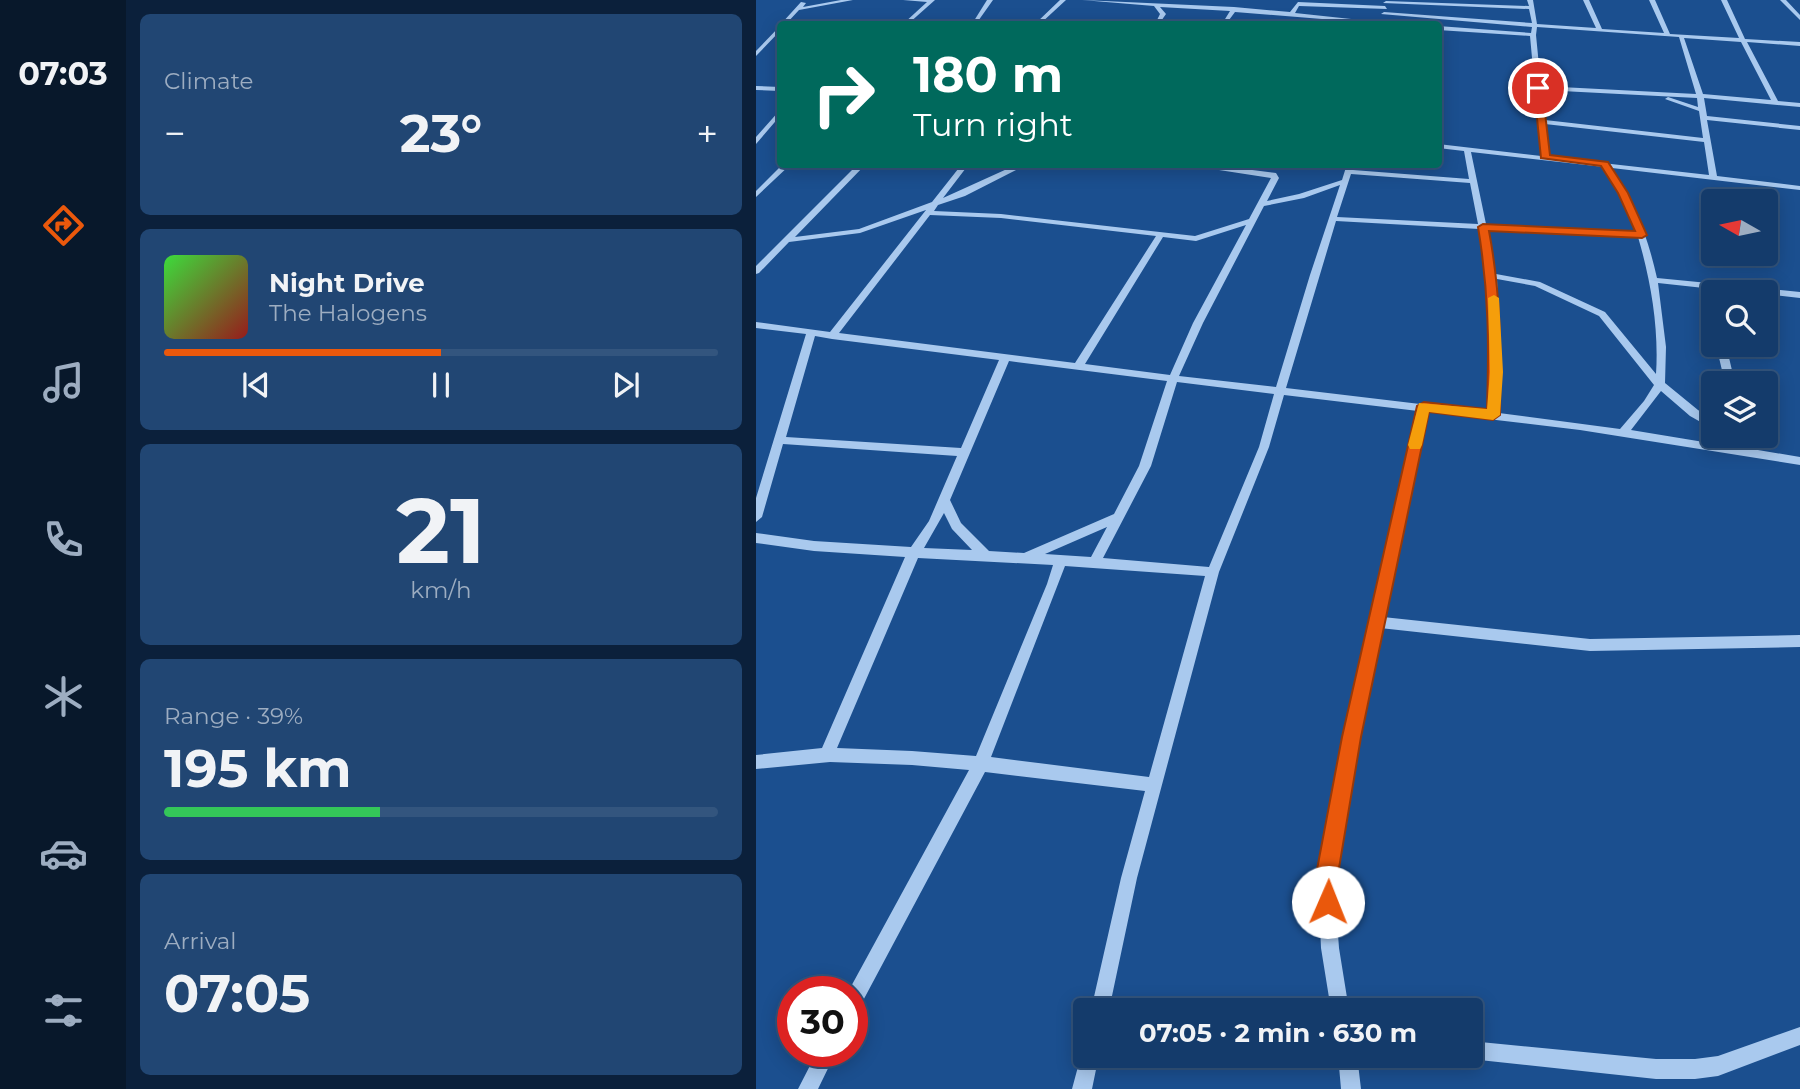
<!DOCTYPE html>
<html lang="en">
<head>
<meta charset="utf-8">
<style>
	:root { --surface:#143b6b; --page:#214673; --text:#f1f3f6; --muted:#9dadc1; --line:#33557e; --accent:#ea580c }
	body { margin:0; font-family:Montserrat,sans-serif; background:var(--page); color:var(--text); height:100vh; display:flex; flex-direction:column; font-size:26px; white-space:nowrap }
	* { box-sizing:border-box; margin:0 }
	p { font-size:23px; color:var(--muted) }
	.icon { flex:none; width:38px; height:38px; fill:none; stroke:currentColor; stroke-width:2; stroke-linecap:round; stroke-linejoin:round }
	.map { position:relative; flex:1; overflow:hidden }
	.sheet { display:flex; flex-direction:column; gap:14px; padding:14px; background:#0b203b; width:630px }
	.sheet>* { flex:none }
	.hud { position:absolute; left:21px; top:21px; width:665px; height:147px; border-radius:7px; box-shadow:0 4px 18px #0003,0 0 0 2px var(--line); background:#00695c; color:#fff; overflow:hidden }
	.needle { width:46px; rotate:279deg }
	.buttons { position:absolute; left:945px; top:189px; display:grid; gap:14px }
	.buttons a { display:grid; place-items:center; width:77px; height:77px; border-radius:7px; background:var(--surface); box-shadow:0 4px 18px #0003,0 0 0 2px var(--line); font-size:35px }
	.speed { position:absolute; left:21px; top:976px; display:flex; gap:14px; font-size:35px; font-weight:700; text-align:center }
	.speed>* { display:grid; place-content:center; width:91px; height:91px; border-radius:50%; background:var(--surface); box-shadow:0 4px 18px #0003,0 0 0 2px var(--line); line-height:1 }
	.speed .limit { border:10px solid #d22; background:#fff; color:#111 }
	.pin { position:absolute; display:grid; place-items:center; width:60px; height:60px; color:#fff; margin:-30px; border:4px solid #fff; border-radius:50%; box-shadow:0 2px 7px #0007 }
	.me { position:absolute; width:77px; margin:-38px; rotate:1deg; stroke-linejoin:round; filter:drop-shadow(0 0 5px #0008) }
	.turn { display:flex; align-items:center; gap:24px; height:147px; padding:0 21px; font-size:32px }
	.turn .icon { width:91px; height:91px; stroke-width:2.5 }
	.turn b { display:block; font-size:49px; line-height:60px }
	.big { font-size:52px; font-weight:700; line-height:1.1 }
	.sheet .widget { flex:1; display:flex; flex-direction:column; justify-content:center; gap:10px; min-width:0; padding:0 24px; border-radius:10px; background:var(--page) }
	.sheet .dial { align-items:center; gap:0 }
	.dial b { font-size:91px; line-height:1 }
	.song { display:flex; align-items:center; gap:21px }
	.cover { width:84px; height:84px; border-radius:10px; background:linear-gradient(135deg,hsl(120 70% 55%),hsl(0 70% 35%)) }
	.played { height:7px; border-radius:4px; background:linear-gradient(90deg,var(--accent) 50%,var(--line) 50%) }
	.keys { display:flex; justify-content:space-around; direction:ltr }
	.heat { display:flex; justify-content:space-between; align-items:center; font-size:38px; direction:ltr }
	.charge { height:10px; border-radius:5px; background:linear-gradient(90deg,#34c759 39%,var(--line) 0) }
	.trip { position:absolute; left:317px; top:998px; width:410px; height:70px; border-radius:7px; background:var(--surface); box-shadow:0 4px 18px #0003,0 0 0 2px var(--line); font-weight:700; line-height:70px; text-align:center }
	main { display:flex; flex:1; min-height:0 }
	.tabs { display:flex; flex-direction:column; width:126px; justify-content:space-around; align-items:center; background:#08182b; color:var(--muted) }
	.tabs .icon { width:49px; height:49px }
	.tabs .current { color:var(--accent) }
	.tabs b { font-size:32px; color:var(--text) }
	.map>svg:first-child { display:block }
</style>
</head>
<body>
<main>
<nav class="tabs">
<b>07:03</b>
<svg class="icon current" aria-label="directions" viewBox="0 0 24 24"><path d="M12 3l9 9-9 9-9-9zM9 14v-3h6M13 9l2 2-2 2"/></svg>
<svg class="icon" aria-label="music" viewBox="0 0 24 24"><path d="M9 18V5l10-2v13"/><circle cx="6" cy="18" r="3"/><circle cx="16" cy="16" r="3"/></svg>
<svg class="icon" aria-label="phone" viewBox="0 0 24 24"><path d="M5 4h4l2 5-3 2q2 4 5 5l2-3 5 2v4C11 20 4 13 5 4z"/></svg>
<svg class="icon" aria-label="climate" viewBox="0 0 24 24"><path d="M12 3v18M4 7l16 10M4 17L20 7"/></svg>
<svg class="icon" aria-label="car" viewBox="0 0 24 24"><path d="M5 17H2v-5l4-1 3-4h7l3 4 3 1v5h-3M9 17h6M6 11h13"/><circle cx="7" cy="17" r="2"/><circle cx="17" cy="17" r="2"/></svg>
<svg class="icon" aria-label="filters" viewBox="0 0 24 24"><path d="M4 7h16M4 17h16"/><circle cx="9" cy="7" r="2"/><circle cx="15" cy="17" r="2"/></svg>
</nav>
<section class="sheet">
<div class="widget"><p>Climate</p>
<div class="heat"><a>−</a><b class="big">23°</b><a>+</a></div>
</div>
<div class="widget">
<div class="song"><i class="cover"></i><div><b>Night Drive</b><p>The Halogens</p></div></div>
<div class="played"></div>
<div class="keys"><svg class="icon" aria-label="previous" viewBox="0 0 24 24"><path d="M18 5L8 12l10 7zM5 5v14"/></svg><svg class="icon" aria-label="pause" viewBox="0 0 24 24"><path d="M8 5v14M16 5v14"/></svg><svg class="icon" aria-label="next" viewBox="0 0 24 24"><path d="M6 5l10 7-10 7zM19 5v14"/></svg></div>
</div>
<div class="widget dial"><b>21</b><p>km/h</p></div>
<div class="widget"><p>Range · 39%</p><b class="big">195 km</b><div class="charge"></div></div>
<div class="widget"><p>Arrival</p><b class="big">07:05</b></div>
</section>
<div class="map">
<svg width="1044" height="1089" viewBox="0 0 1044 1089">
	<rect width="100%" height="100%" fill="#1b4f8f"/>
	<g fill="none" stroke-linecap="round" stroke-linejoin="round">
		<path fill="#a9c9ee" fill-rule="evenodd" d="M85,0h12l-54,10 -13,14h-5l20,-22 5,1 -3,4z
			M147,0h32l-27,24h-5l24,-22z
			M231,0h6l-17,24h-4z
			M304,0h6l-26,24h-5z
			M326,0l152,7 56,5 8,-10 87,4 2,3 -88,-3 -4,7 103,11h-15l-148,-12 -9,12h-4l8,-13 -70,-4 6,7 -7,10h-4l5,-10 -6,-8z
			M771,0h6l4,24 59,4 -13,-28h6l13,29 62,4 -15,-33h6l15,34 69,4 -18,-38h6l18,39 55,3v4l-53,-4 31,59 22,2v4l-96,-9 3,18 93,10v4l-93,-10 10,56 83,10v4l-188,-22c23,34 36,70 45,110l143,14v6l-34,-4v-2l-53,-3v24l-5,-3 -4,-22 -46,-5 8,64 -1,36 33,27 15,10v9l-23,-13 -29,-25 -30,39 109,18 -13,-12c12,-1 20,0 25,13l48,8v8l-220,-35 -152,-18 -45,205 207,22 210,-4v12l-210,4 -210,-23 -46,252 5,68 10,62h-18l-10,-62 -3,-68 50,-258 50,-211 -134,-16 -15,52 -50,125 -82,306 -28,132h-18l30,-132 24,-87 -160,-19 -127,238 -6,3v-21h-4l121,-222 -57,-5 -82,-3 -74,7v-14l66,-7 83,-191 -91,-6 -58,-8v-10l58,8 97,6 18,-26 28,-65 -174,-12 -21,73 -6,5v-24l50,-164 -50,-6v-6l74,10 96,-122 -66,23 -71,9 -30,31 -3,1v-8l102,-102h8l-71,73 64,-8 73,-27 30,-38h7l-26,34 75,-34h10l-63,32 -27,9 -4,6 67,3 194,22 54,-17 22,-41 -91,-14h25l71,9 3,5 -12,23 32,-7 43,-14 5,-16h7l-1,6 116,9 -5,-28 -26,-3v-4l103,12 -11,-120 -92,-6v-4l93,7 1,-6 -151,-13 3,-2 148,11 -3,-14 -146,-6 3,-2 143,5zM781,27l142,10 17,57 -155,-8 -5,-51zM928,38l57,4 30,58 -68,-6zM786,90l155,8 1,9 -30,-10 -3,2 34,12 4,27 -158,-18zM789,124l159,18 5,33 -160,-18zM715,152l133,15 22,39 10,26 -150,-8zM595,174l119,9 8,41 -141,-7zM584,185l-30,90 -34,112 -97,-11 24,-53 61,-117 40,-8zM174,215l71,3 155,18 -81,127 -236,-30zM580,221l143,8 9,47 3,96 -2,40 -61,-7 -4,-2 -4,1 -134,-16zM490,225l-53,98 -23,52 -85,-11 78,-127 33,4zM731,229l151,8c13,44 21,92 18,137l-51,-62 -65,-30 -44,-8zM741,279l38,7 64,30 55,69 -10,16 -24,28 -121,-16 2,-41zM59,336l17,3 167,21 -38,88 -175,-11zM253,361l158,20 -28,85 -25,48 -90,39 -35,-2 -28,-28 -11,-23zM421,382l97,12 -15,53 -50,120 -106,-9 48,-92zM188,513l8,16 20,21 -48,-2zM351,527l-16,30 -46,-3zM162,558l135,7 -6,19 -71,172 -64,-5 -75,-3zM309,566l140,10 -56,201 -158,-20z
			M1024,0h6l14,15v5z
			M24,26v5l-24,25v-5z
			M0,86l24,1v4l-24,-1z
			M24,110v6l-24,28v-7z
			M27,164h8l-35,33v-6z
			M960,345h10l9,38h-10z
			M1044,1027v18l-82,31 -23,3h-39l-186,-20 -7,-4h7v-14l186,18h39l23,-3z
			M327,1048h2v7h14l-7,34h-20z
			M61,1052h19l-18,37h-20z
			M582,1055h19l4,34h-20z"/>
	</g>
	<path fill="#ea580c" stroke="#983908" stroke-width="2" d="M782,86l4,2 8,67 58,7 20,31 19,42 -5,3 -153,-7c12,64 12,119 11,184l-7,5 -64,-8 -68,325 -24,143 2,22 -4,8 -7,3 -8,-3 -5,-30 27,-143 75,-331 7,-4 63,7c2,-65 2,-116 -9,-182l5,-3 152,7 -17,-38 -17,-27 -60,-8 -7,-70z"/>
	<path fill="#f59e0b" d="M738,295l5,3 4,74 -3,43 -7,5 -64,-8 -7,33 -2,4h-10l-2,-4 11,-42 68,6 3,-37 -2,-74z"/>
</svg>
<div class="buttons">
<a><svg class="needle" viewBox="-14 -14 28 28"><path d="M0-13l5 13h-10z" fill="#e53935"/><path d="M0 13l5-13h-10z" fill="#9dadc1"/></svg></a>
<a><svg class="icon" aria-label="search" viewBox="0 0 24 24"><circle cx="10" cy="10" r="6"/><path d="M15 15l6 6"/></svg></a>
<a><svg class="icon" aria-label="layers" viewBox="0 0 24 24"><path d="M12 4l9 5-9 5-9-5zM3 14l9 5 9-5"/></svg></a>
</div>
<div class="speed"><div class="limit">30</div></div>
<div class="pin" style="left:782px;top:88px;background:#d93025"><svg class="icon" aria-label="arrive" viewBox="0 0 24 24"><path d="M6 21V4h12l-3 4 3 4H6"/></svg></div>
<svg class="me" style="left:572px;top:902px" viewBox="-20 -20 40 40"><circle r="19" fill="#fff"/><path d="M0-13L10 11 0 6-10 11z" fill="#ea580c"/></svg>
<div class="trip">07:05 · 2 min · 630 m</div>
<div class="hud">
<div class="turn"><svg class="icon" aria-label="right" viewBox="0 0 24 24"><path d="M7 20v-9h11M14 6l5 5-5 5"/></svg><div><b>180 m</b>Turn right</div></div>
</div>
</div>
</main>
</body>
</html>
